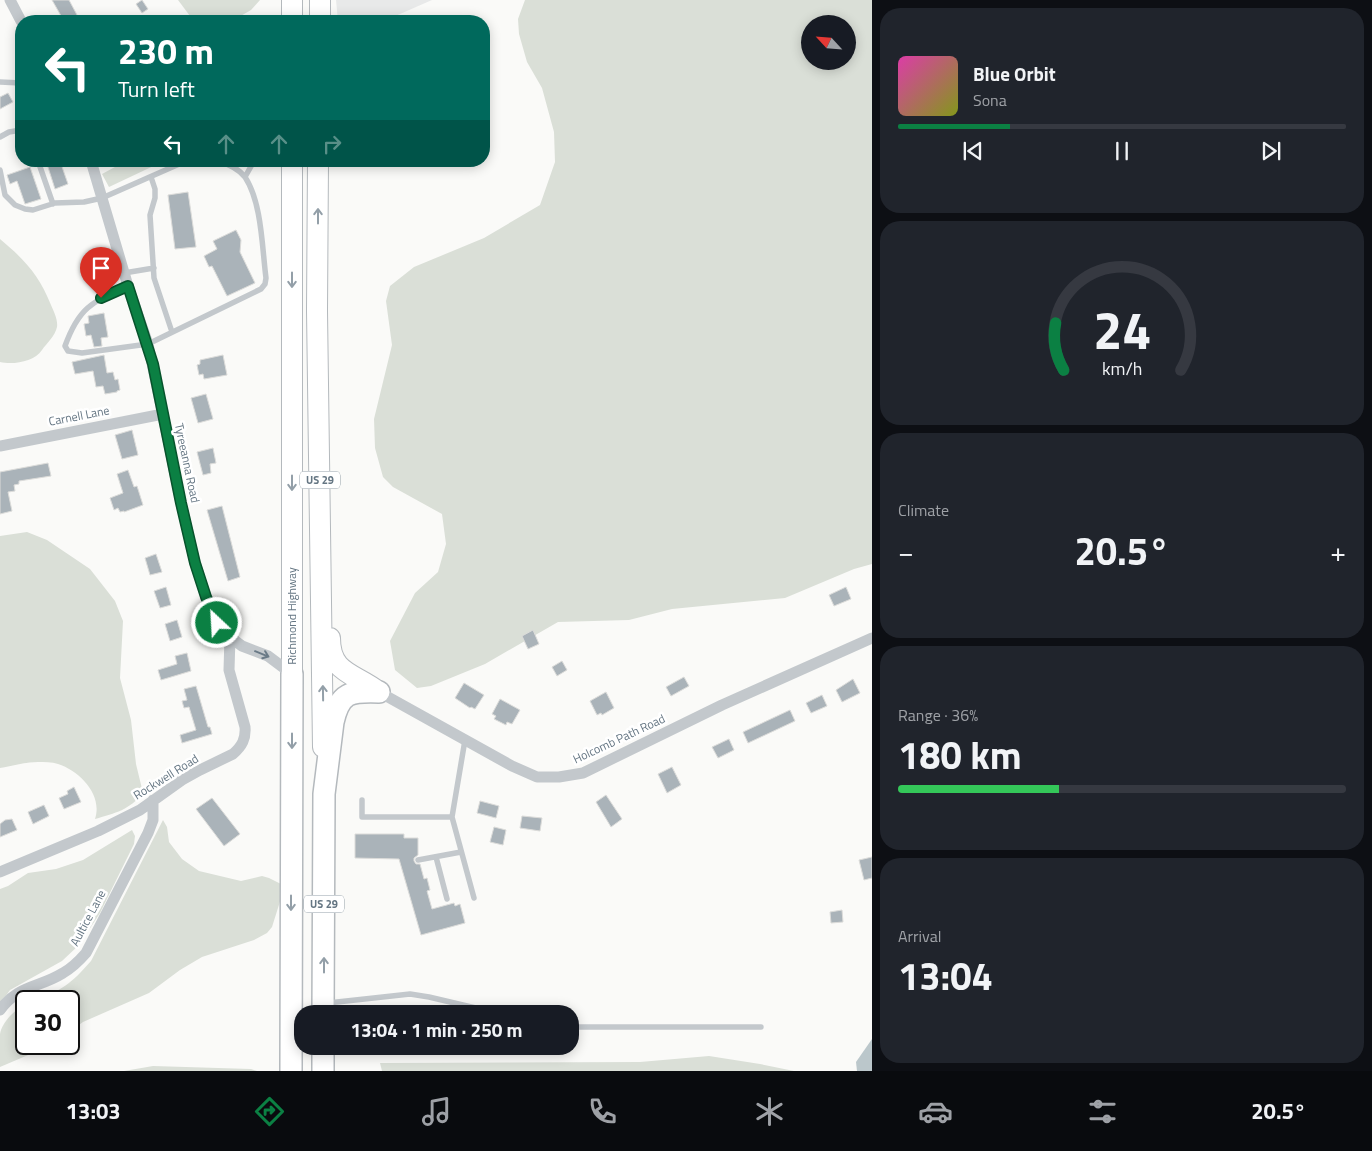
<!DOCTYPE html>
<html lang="en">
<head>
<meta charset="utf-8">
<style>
	:root { --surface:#171b24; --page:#20242c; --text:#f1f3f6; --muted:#9ea1a6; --line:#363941; --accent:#0b8043 }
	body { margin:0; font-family:"Titillium Web",sans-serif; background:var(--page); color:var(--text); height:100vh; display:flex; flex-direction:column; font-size:19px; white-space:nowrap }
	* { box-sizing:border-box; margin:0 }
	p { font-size:16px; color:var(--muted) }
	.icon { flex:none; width:28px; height:28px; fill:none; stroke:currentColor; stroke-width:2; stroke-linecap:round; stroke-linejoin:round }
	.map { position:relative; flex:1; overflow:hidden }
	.details { display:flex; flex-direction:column; gap:8px; padding:8px; background:#0d0f14; width:500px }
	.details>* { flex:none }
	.hud { position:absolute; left:15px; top:15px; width:475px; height:152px; border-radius:20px; box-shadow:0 2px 12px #0003; background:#00695c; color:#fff; overflow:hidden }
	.needle { width:32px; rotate:296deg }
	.tools { position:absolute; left:801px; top:15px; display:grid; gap:10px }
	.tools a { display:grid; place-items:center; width:55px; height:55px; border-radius:50%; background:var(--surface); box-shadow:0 2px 12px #0003; font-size:25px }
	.speed { position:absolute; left:15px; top:990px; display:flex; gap:10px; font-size:25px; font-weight:700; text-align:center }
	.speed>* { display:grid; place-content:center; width:65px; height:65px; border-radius:50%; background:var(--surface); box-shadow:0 2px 12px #0003; line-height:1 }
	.speed .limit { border:2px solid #111; border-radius:8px; background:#fff; color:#111 }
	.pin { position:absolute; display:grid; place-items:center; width:42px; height:42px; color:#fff; margin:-51px -21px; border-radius:50% 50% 50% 0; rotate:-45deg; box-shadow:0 0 5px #0007 }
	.pin .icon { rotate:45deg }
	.me { position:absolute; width:55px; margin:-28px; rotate:335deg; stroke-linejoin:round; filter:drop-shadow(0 0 4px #0008) }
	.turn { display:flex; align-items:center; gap:18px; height:105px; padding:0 20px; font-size:22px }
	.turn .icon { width:65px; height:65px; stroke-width:2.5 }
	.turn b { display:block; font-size:35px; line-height:42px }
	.lanes { display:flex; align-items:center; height:48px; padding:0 20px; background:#0003; justify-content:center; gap:25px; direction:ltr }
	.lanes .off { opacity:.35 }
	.big { font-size:38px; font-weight:700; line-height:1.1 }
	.details .card { flex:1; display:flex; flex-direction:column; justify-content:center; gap:8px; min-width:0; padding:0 18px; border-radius:20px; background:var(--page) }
	.details .dial { align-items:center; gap:0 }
	.dial svg { height:130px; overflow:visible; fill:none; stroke:var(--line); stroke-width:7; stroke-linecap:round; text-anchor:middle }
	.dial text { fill:var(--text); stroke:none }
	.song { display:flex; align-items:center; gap:15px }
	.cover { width:60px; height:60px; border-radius:8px; background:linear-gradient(135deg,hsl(320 70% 55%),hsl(70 70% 35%)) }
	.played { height:5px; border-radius:2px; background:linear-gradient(90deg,var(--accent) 25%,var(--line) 25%) }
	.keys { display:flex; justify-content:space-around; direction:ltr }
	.heat { display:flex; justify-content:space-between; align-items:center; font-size:28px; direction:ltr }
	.charge { height:8px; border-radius:4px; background:linear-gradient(90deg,#34c759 36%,var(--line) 0) }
	.trip { position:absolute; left:294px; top:1005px; width:285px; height:50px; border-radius:20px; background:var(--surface); box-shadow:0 2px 12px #0003; font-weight:700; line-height:50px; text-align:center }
	.tabs { display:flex; height:80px; justify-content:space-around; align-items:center; background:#090b0e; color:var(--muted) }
	.tabs .icon { width:35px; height:35px }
	.tabs .selected { color:var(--accent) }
	.tabs b { font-size:22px; color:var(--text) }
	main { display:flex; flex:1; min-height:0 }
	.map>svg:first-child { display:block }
</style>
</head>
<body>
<main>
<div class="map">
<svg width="872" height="1071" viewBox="0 0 872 1071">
	<rect width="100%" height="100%" fill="#fafaf8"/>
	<path fill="#e8e9e9" d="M336,0h96l-48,21h-46z"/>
	<path fill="#dadfd7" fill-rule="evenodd" d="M178,0h82l-9,10 -19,11h-40l1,-1z
		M525,0h347v564l-18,5 -69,29 -113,11 -43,11 -71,2 -73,42 -54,22 -14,2 -22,-18 -5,-29 25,-48 23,-21 8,-28 -4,-30 -49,-27 -10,-10 -8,-29 -1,-29 18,-74 -6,-44 4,-15 24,-19 70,-29 56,-33 15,-43 -1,-30 -12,-44 -15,-26 -8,-28 -1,-15zM810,24h38v37h-38z
		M126,161h38l-55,26 -7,-13z
		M0,239c25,21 39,36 51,66 3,7 7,15 6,22 -2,9 -10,16 -15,23 -8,12 -29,15 -42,12z
		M27,532l20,8 43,29 25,32 8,20 -3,57 11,42 5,44 7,29c-14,17 -27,20 -48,26 8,-24 -15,-48 -37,-55 -6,-2 -14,-2 -20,-2 -12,0 -26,4 -38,6v-232z
		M163,820l4,7 2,15 13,17 17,12 42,10 21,-5 7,2 12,6 2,8 -11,35 -5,6 -13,7 -52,17 -22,13 -31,23 -66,29 -14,10v-31h-34c27,-11 36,-17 56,-40z
		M132,830l3,6 -1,8 -34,69 -21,32 -17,16 -52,29 -10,14v-115l8,-3 20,-13 28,-4 27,-9z
		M26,1005v39h28l-54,23c0,-10 0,-22 0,-33 2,-12 15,-25 26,-29z
		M709,1056l51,8 34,7h-412l-2,-8 260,-1z
		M153,1066l98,3 6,2h-133z"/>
	<path fill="#bbc7cb" d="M872,1039v32h-15l-1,-9z"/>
	<path fill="#aab3b9" stroke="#dcdcda" d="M52,0h17l8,15 -13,6z
		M142,0l6,9 -6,4 -6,-9z
		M8,93l5,9 -13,7v-12z
		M46,161h14l8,23 -13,5z
		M30,167l11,32 -16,5 -8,-23 -7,3 -3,-9z
		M188,192l8,55 -21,2 -7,-54z
		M236,230l5,10 -1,12 15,31 -28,13 -15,-30 -3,1 -5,-11 13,-7 -4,-8z
		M104,313l4,24 -7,1 1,8 -8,1 -3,-12 -5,1 -2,-12 5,-1 -1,-7z
		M104,355l3,18 6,-1 2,8 3,-1 2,11 -3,1v1l-12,2 -2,-8 -7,1 -3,-16 -18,3 -3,-12z
		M223,355l4,20 -23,4 -1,-5 -4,1 -2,-10 3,-1v-4z
		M206,394l7,25 -15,4 -7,-25z
		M132,430l6,25 -16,4 -7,-24z
		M213,448l3,15 -6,1 1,9 -8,2 -6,-23z
		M48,463l3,13 -32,5v3l-5,1 1,6 -7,1 4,19 -12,3v-42z
		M128,470l6,17 3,-1 6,19 -19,7v-1l-4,1 -2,-4 -4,2 -4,-12 13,-5 -6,-19z
		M222,506l18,71 -12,4 -21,-71z
		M156,554l6,18 -12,3 -5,-17z
		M166,587l5,18 -11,3 -6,-17z
		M846,587l5,12 -17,7 -5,-11z
		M177,620l5,17 -12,4 -5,-17z
		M533,630l6,14 -11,5 -6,-13z
		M187,653l4,18 -30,9 -3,-10 19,-6 -2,-8z
		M562,661l5,9 -10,6 -5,-9z
		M684,677l5,9 -18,10 -5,-9z
		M853,679l7,14 -18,9 -6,-12z
		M464,683l20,12 -9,14 -4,-2 -1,1 -15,-10z
		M196,686l12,41h2l2,7 -30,9 -2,-8 16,-5 -7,-23 -5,1 -2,-7 5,-1 -3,-11z
		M606,692l8,16 -12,7 -1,-2 -4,2 -7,-14z
		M822,695l5,11 -16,7 -5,-10z
		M500,699l20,11 -8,14 -5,-2 -1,3 -12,-6 2,-3 -4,-2z
		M790,710l5,11 -47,22 -5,-11z
		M729,739l5,11 -16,8 -6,-11z
		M672,767l9,18 -14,8 -9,-19z
		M74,787l7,15 -17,7 -5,-11 9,-4 -1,-3z
		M606,795l16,24 -11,8 -15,-25z
		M212,798l28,36 -16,12 -28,-37z
		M480,801l19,5 -3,12 -19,-5z
		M44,805l5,11 -16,8 -5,-12z
		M522,816l20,2 -2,13 -20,-3z
		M12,819l5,11 -17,7v-13l5,-4z
		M494,827l12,3 -3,15 -13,-3z
		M355,834h49v4h14v17l-4,3v3l2,3h4l4,15 3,-1 3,12 -3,1 5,18 22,-6 1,3 5,-2 5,19 -44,12 -22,-76 -44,-1z
		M872,857v21l-8,2 -5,-20z
		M842,910l1,12 -12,1 -1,-11z"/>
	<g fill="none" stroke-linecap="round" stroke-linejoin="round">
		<defs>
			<path id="trunk" d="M292,0v21
				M320,21v-21
				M292,161v513
				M318,161l-1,150 6,436
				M330,638c0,36 25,35 49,54"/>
			<path id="motorway" d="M323,1014l1,-220 9,-72c7,-30 17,-31 46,-30
				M291,1071l1,-397
				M323,1071v-25"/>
		</defs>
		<use href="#trunk" stroke="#b4b9bd" stroke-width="22"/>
		<use href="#motorway" stroke="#b4b9bd" stroke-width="24"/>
		<path stroke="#c3c8cc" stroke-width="5.5" d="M0,82l21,1
			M17,83l4,18
			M0,137l9,-5 12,-2
			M38,161l15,43
			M0,170l5,25 10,10 10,4 8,1 22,-7 29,-1 18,-4 84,-37
			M151,177l4,12v9l-5,17 4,63 18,54
			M245,177l9,-16
			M124,273l30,-5
			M128,286c-36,16 -49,21 -63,60l3,5 14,2 66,-9 113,-55 4,-5 1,-6c-4,-30 -4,-75 -21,-101 -6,-8 -17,-13 -27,-16
			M465,740l-13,77 22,81
			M362,800v17h90
			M436,857l11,42
			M418,860l43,-8
			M328,1003l82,-9 19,3 72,17
			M570,1027h191"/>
		<path stroke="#c3c8cc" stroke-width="11" d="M10,0l11,21
			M91,161l37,125 20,58 33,159 14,60 14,43 8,17 13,14 12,9 26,10 24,18
			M0,446l163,-32
			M379,692l133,74 25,11h22l24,-4 139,-68 150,-67
			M0,872l98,-41 42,-21 42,-30 18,-10 33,-16c9,-8 13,-15 12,-27l-16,-57 1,-33
			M0,1010c18,-25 39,-22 63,-37 9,-5 16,-12 23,-20l62,-120 5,-13v-20"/>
		<use href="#trunk" stroke="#fff" stroke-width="20"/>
		<use href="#motorway" stroke="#fff" stroke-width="21"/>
	</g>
	<defs><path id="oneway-shaft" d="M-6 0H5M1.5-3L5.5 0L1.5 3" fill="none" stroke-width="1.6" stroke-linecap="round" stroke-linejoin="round" transform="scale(1.25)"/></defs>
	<g stroke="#939fa8">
		<use href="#oneway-shaft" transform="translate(318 216) rotate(-90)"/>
		<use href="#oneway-shaft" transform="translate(292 280) rotate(90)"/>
		<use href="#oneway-shaft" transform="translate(292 483) rotate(90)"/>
		<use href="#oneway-shaft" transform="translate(323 693) rotate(-91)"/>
		<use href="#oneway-shaft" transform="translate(292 741) rotate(90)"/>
		<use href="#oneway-shaft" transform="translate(291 903) rotate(90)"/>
		<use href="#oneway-shaft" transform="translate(324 965) rotate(-90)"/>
	</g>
	<use stroke="#6a7a87" href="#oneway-shaft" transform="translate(262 654) rotate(22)"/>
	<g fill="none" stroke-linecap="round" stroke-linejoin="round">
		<defs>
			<path id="route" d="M101,298l27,-12 25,78 28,139 14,60 11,34 11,26"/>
		</defs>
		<use href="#route" stroke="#07532c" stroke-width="12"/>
		<use href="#route" stroke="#0b8043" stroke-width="9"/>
	</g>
	<g text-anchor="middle" stroke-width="5" stroke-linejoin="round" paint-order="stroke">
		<g fill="#fff" stroke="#939fa8" stroke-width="1">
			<rect x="300" y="471.5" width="40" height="17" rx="4"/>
			<rect x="304" y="895.5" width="40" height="17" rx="4"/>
		</g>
		<g font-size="11" font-weight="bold" fill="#657683">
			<text x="320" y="484">US 29</text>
			<text x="324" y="908">US 29</text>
		</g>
		<g font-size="12" fill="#657683" stroke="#fff">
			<text transform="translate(79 416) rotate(-11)" y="4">Carnell Lane</text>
			<text transform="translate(187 463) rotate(78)" y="4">Tyreeanna Road</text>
			<text transform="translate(292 616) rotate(-90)" y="4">Richmond Highway</text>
			<text transform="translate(619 739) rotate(-25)" y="4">Holcomb Path Road</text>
			<text transform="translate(166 777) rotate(-32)" y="4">Rockwell Road</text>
			<text transform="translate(88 918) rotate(-62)" y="4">Aultice Lane</text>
		</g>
	</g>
</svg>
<div class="tools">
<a><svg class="needle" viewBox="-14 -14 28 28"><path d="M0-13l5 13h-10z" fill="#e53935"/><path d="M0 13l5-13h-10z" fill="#9ea1a6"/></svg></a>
</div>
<div class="speed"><div class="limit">30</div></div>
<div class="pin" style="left:101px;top:298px;background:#d93025"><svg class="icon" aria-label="arrive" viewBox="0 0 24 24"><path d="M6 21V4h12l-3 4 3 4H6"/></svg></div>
<svg class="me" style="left:217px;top:623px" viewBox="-20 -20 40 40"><circle r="17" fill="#0b8043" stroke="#fff" stroke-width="3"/><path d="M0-11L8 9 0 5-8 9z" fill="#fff"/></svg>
<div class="trip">13:04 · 1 min · 250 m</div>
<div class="hud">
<div class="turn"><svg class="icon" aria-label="left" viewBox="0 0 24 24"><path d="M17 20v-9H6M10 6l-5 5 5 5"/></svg><div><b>230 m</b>Turn left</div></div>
<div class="lanes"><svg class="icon" aria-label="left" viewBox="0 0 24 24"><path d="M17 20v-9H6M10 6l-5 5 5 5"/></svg><svg class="icon off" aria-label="ahead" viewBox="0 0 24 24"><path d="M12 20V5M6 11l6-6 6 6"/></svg><svg class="icon off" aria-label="ahead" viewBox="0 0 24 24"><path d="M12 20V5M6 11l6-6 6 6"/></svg><svg class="icon off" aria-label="right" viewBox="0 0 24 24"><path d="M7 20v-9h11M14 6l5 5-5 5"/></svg></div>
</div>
</div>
<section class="details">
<div class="card">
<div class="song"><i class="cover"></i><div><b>Blue Orbit</b><p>Sona</p></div></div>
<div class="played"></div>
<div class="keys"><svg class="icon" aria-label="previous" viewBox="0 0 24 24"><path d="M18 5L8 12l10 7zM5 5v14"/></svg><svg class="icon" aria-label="pause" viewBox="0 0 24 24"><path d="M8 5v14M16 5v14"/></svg><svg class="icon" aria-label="next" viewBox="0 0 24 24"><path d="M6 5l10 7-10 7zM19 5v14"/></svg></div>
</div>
<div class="card dial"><svg viewBox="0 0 100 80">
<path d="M14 69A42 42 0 1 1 86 69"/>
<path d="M14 69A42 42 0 0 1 9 40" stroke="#0b8043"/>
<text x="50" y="56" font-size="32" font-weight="700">24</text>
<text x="50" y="72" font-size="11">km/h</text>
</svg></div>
<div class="card"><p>Climate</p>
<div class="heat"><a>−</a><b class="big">20.5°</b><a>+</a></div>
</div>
<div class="card"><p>Range · 36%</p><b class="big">180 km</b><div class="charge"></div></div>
<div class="card"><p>Arrival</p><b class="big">13:04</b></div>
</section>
</main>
<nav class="tabs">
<b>13:03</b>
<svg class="icon selected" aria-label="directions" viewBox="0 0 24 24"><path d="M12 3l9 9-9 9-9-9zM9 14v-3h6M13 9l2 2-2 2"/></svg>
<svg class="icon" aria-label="music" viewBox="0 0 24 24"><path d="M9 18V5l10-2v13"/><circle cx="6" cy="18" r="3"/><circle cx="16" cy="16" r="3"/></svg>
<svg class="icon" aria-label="phone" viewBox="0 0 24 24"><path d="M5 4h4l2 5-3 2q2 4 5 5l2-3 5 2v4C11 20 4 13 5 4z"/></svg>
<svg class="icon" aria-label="climate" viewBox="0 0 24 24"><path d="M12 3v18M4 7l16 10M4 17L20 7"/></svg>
<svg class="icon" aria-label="car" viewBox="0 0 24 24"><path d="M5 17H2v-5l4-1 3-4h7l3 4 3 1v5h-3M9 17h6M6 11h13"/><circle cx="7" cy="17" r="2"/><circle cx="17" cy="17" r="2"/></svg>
<svg class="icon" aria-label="filters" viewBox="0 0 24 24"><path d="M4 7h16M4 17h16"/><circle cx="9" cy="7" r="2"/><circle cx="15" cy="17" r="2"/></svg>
<b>20.5°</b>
</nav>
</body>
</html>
